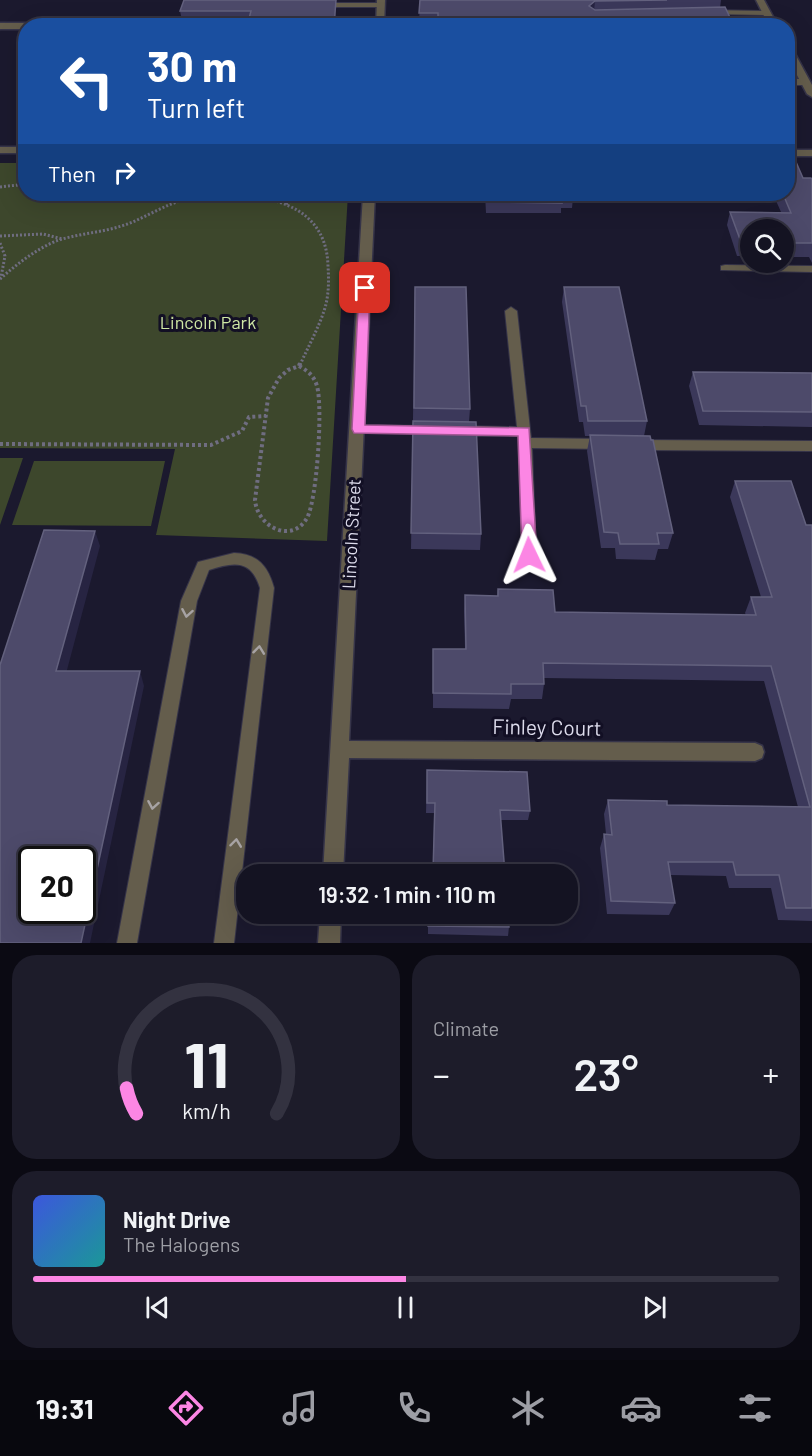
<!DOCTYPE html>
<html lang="en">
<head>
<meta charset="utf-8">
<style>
	:root { --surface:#141322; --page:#1d1c2a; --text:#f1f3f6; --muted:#9d9ea5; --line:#333240; --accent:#fc86e4 }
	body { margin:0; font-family:Barlow,sans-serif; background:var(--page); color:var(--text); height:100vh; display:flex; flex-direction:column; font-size:22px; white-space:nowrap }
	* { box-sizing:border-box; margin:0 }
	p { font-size:20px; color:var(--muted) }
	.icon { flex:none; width:33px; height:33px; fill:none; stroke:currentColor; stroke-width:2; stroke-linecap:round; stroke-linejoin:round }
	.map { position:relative; height:943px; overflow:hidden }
	.drawer { display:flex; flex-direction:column; gap:12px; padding:12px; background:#0b0a13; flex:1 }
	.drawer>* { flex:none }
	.hud { position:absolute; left:18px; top:18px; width:777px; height:183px; border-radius:24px; box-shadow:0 6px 24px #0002,0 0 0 2px var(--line); background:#1a4fa0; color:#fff; overflow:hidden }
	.fabs { position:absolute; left:740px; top:219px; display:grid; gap:12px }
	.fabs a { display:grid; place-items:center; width:54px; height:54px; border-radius:50%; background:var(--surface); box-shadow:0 6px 24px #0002,0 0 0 2px var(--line); font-size:30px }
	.speed { position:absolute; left:18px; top:846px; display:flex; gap:12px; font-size:30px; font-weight:700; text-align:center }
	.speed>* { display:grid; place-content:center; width:78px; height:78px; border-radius:50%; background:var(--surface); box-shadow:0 6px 24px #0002,0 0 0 2px var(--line); line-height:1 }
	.speed .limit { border:3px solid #111; border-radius:9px; background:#fff; color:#111 }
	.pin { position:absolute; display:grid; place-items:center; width:51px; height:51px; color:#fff; margin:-26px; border-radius:12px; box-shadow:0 3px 9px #0006 }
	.me { position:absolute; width:66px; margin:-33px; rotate:358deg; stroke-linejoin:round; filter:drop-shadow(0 0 4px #0008) }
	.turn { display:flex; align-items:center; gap:21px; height:126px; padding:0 30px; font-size:27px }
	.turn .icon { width:78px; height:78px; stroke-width:2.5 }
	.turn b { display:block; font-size:42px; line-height:51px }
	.then { display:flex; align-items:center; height:57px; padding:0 30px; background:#0003; gap:12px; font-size:22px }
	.big { font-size:45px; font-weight:600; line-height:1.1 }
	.drawer .widget { flex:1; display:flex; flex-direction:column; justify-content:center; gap:9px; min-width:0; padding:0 21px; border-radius:24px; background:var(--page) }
	.drawer .dial { align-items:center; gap:0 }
	.dial svg { height:156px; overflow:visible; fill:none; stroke:var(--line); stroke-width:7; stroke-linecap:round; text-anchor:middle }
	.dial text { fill:var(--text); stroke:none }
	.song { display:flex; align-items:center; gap:18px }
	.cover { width:72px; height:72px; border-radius:9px; background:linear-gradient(135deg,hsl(230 70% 55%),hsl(180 70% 35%)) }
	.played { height:6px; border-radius:3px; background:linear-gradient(90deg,var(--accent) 50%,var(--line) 50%) }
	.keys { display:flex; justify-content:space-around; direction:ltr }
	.heat { display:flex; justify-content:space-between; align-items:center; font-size:33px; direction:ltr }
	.drawer .tiles { flex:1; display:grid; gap:12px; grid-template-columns:1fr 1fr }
	.widget:last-child { grid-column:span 2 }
	.trip { position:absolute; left:236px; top:864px; width:342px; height:60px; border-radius:24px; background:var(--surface); box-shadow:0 6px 24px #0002,0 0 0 2px var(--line); font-weight:600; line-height:60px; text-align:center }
	.menu { display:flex; height:96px; justify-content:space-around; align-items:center; background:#08080e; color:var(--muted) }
	.menu .icon { width:42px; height:42px }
	.menu .on { color:var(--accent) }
	.menu b { font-size:27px; color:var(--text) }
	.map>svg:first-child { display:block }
</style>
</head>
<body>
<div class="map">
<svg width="812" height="943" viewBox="0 0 812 943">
	<rect width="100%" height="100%" fill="#1b192e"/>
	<path fill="#3d472c" d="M0,163h25l1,31h322l-21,347 -171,-6 19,-86 -175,-1z
		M0,458h23l-23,67z
		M34,461h131l-14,65 -139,-1z"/>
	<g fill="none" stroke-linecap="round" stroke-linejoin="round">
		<defs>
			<path id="service" d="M317,3h64l4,2 -4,2h-61l-4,-2z
				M709,10l58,1 4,2 -4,2 -55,-1h-3z
				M788,79h17l4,3 -4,3h-17z
				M725,265l87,1v6l-91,-2v-4z
				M511,307l6,4 14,127 75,1 7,5 -7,5 -74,-1 4,107 -2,4h-10l-2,-4 -4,-119h-58l-6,-5 6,-5 57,1 -12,-116z
				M358,425l74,1 6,4 -6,4 -74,-1 -6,-4z
				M637,440l175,1v10l-175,-1 -7,-5z
				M234,553c24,1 34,13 40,35l-40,355h-20l46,-355c-9,-29 -26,-26 -51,-18l-12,31 -60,342h-20l64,-342 17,-39z"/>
			<path id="minor" d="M377,0h8l-1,26h-8z
				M0,23h26l4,3h-4v3h-26z
				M363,194h12l-26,547 406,2 7,3 2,6 -2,6 -7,3 -406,-3 -6,116h-20z
				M320,914h21l-1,29h-22z"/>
			<path id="tertiary" d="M756,0h8l14,26h-9z
				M788,47l5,3 19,35v12l-5,-3 -19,-36z
				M0,147h26v6h-26z
				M788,150h24v6h-24z"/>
		</defs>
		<use href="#service" stroke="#363449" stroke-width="2"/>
		<use href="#minor" stroke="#363449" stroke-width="3"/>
		<use href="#tertiary" stroke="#363449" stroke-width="3"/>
		<path stroke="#6f6d80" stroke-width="3" stroke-dasharray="2 2" stroke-linecap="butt" d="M0,187l26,-3
			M150,194l34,5
			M286,204l17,-10
			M0,236l43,-2 19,5
			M0,243l5,13 -4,21
			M0,279c17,-15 35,-29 56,-38 20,-7 42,-8 62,-14 24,-6 48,-25 72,-28 55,-8 136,-6 138,67 1,15 1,30 -4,45 -6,18 -16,36 -24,54"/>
		<path stroke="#6f6d80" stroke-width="4" stroke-dasharray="3 3" stroke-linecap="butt" d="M299,366l1,-3
			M299,366c9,5 15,10 18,20 6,21 0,114 -10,132 -16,27 -50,8 -52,-18l13,-102 11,-20 9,-8z
			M0,444l211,1 31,-14 7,-14 17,-1"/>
		<use href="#service" fill="#645d4c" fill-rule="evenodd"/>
		<use href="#minor" fill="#645d4c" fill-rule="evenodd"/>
		<use href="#tertiary" fill="#645d4c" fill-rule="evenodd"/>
	</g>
	<path fill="#3b385a" d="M184,0h153l-1,1 -1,25h-88l1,-6h-66l-2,-9z
		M420,0h301l-1,8 -282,16 -19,-1z
		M803,178l9,1v84l-3,-6h-26v-27h-33v26h-13l-10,-31 3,-13h51l-8,-18h15z
		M485,194h88v4l-1,10h-11v5h-75z
		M415,287l55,122 -1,13 12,112 -1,16 -69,-1z
		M564,287l83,134 -3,15 29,97 -5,16h-10l-3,11 -39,-1 -1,-11h-14l-14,-97 3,-15h-5l-2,-14h-4l-17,-120z
		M693,372l119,1v54l-113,-2 -10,-39z
		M735,481l71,44h6v396l-34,-1 -7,-32h-42l-3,-12 -56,-1 5,28 -6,12 -62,-1 -7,-66 4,-14h2l-2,-20 4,-14 59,5 131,2 -34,-126 -220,-3v6l-2,15h-31l-2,10 -76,-1v-44l32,-15 -1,-38 1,-16 32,1 1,-7 57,23 191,3 -1,-2 6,-16h10l-31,-100z
		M427,770l103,41 -2,9h-27l-68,51 1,-58h-8z
		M428,914l81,13 -1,9 -80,-2z"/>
	<path fill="#272442" d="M336,0l-1,26h-1z
		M595,1l-1,11 -5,-6z
		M95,531l5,15 -37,139 -7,-14z
		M140,671l4,15 -54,257h-9z"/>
	<path fill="#4d4a6a" stroke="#63617e" stroke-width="1.5" fill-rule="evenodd" d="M184,0h152l-2,26h-87l4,-15h-71z
		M420,0h247l-72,1 -6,5 6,4 130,-3 9,19h-296v-13h-19z
		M788,162h8l7,16h8l1,1v64h-29v-13h-33v12h-9l-11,-30 61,1 -8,-19h5z
		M486,194h87v4h-12l1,5 -75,-1z
		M415,287h51l4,122 -56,-1z
		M564,287h55l28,134h-59l-2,-15h-5z
		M693,372l119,1v39l-109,-1z
		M413,421l63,1 5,112 -70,-1z
		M590,435l60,1 1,4h2l20,93h-16l2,11h-39l-2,-11 -14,-1z
		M735,481h56l15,44h6v383h-26l-7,-33h-43l-3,-13h-65l7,41 -64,-2 -7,-67 8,1 -4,-35 59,1v4l143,2 -39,-141 -228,-3 1,21h-33v10l-78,-1v-44h33l-1,-54 33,1v-7l55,1 2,22 201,3 -5,-18h21z
		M44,530l51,1 -39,140h84l-59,272h-81v-278zM32,860h50v50h-50z
		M427,770l100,2 3,39 -30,-1 5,64h-76v-3h4l2,-68h-8z
		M429,914h79l1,13 -81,-1z"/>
	<defs><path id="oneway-chevron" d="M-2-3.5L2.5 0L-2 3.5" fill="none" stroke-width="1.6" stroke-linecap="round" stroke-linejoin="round" transform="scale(1.5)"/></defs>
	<g stroke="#a7a3a4">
		<use href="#oneway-chevron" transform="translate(187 613) rotate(100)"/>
		<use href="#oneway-chevron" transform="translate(259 650) rotate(-83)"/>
		<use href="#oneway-chevron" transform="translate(153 805) rotate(100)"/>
		<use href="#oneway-chevron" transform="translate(236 843) rotate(-83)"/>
	</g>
	<path fill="#fc86e4" stroke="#a45794" stroke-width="1.5" d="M365,284l5,4 -5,137 164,3 8,127 -2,4h-11l-2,-4 -4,-119 -164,-3 -2,-4 7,-141z"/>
	<g text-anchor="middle" stroke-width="6" stroke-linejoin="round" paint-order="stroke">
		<g font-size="18" fill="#cfe8a5" stroke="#120f24">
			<text x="208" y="329">Lincoln Park</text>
		</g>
		<g font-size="18" fill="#dddcec" stroke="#120f24">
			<text transform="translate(352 534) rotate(-87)" y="6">Lincoln Street</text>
		</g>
		<g font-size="21" fill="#dddcec" stroke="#120f24">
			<text transform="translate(547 728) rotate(1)" y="7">Finley Court</text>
		</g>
	</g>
</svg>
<div class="fabs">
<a><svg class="icon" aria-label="search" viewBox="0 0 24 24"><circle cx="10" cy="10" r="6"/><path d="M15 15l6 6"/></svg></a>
</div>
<div class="speed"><div class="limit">20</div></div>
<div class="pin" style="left:365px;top:288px;background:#d93025"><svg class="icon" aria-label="arrive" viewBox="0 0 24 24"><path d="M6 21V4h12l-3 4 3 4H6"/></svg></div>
<svg class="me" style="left:529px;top:555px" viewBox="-20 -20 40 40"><path d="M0-17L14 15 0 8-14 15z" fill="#fc86e4" stroke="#fff" stroke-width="4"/></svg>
<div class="trip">19:32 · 1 min · 110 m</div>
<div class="hud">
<div class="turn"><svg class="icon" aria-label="left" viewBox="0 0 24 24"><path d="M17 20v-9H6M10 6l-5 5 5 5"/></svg><div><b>30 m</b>Turn left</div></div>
<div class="then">Then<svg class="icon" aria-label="right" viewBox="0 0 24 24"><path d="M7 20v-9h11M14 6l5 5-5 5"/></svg></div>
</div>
</div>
<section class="drawer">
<div class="tiles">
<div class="widget dial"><svg viewBox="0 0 100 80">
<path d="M14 69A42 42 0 1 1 86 69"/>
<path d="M14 69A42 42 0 0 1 9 56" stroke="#fc86e4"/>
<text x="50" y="56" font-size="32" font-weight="700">11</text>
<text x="50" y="72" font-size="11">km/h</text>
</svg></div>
<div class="widget"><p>Climate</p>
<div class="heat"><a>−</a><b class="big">23°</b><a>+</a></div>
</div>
<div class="widget">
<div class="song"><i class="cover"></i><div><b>Night Drive</b><p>The Halogens</p></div></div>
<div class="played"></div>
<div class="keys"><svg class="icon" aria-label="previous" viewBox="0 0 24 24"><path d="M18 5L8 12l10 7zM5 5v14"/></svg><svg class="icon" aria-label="pause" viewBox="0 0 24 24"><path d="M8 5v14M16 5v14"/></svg><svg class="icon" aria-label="next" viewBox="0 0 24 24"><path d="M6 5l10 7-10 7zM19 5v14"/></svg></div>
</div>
</div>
</section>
<nav class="menu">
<b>19:31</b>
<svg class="icon on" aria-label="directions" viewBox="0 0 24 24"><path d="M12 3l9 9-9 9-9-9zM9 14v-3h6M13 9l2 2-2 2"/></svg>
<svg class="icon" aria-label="music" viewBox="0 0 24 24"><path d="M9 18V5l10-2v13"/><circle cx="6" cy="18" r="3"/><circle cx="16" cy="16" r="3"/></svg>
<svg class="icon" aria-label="phone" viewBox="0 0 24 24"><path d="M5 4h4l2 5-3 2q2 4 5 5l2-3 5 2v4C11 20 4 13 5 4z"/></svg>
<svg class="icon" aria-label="climate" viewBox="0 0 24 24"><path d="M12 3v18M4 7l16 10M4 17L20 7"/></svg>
<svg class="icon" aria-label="car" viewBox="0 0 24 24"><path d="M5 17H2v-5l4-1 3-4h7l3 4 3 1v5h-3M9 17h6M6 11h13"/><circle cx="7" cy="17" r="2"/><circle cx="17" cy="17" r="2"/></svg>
<svg class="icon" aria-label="filters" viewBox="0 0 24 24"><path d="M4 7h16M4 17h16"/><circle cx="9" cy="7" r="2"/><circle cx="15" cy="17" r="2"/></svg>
</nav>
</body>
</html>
